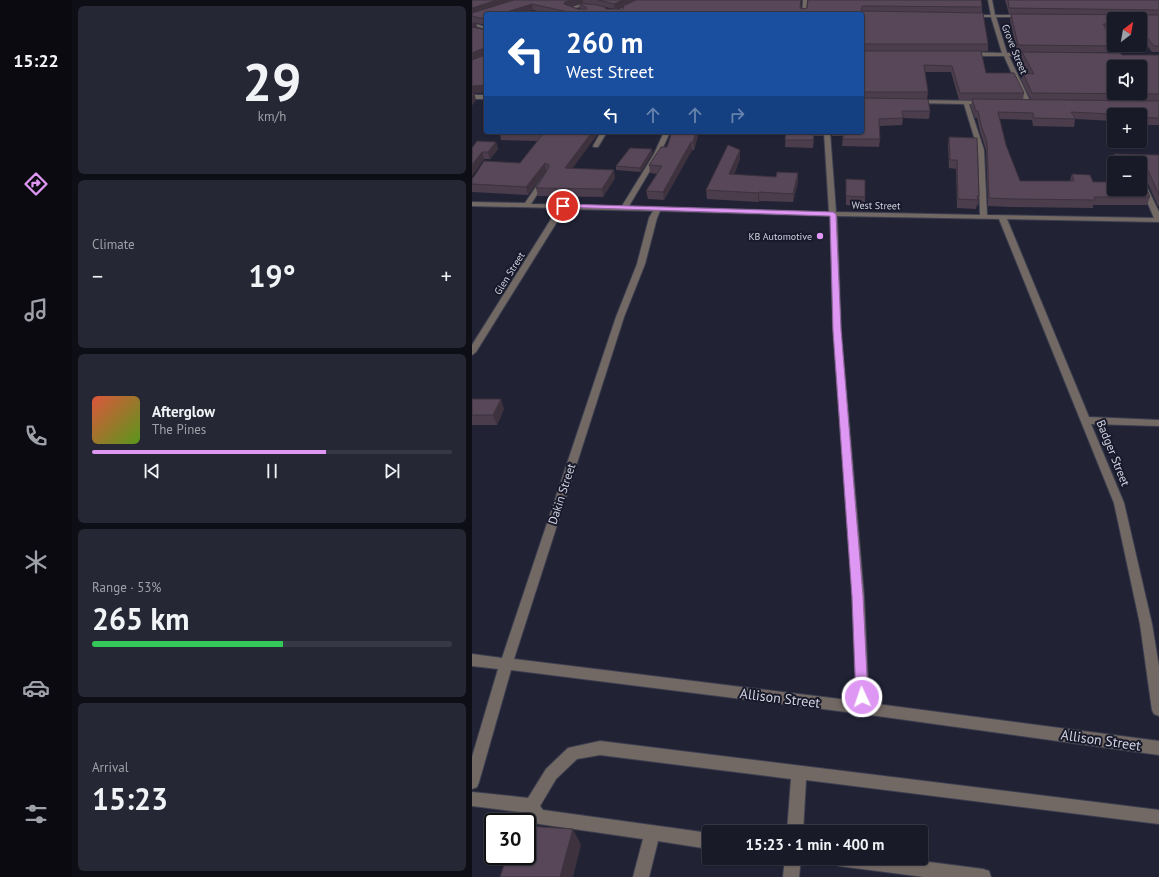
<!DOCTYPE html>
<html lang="en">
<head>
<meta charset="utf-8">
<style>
	:root { --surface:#191a28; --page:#262734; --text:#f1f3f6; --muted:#9fa1a8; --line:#373845; --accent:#de98f3 }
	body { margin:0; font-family:"PT Sans",sans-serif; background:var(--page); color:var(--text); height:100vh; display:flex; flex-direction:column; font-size:15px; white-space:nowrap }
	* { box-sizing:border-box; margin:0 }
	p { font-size:13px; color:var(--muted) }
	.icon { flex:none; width:22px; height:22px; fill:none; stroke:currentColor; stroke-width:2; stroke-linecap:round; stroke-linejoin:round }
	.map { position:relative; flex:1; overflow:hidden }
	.sheet { display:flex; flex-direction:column; gap:6px; padding:6px; background:#0e0e16; width:400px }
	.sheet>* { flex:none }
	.hud { position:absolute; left:12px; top:12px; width:380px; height:122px; border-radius:4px; box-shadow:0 1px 3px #0004,0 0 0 1px var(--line); background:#1a4fa0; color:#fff; overflow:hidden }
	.needle { width:26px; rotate:31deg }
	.tools { position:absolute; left:635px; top:12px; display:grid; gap:8px }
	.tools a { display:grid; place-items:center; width:40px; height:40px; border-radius:4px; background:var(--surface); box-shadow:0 1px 3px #0004,0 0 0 1px var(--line); font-size:20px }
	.speed { position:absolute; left:12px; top:813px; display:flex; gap:8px; font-size:20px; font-weight:700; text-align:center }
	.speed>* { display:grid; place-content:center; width:52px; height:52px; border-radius:50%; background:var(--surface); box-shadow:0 1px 3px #0004,0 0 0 1px var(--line); line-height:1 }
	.speed .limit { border:2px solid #111; border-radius:6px; background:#fff; color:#111 }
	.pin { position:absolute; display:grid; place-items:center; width:34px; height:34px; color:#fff; margin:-17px; border:2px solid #fff; border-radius:50%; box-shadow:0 1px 4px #0007 }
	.me { position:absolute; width:44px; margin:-22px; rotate:357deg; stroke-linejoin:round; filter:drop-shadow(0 0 3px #0008) }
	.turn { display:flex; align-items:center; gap:14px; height:84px; padding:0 16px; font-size:18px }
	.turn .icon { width:52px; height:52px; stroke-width:2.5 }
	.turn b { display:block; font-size:28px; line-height:34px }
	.lanes { display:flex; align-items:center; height:38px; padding:0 16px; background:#0003; justify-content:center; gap:20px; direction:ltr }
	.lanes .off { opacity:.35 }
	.big { font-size:30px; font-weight:600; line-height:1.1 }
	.sheet .card { flex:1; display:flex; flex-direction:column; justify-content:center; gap:6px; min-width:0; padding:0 14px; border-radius:6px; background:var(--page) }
	.sheet .dial { align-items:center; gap:0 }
	.dial b { font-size:52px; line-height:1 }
	.song { display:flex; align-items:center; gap:12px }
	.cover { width:48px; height:48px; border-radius:6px; background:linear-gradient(135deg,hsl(10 70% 55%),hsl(90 70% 35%)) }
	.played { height:4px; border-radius:2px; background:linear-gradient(90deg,var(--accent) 65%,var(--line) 65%) }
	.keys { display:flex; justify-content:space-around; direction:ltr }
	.heat { display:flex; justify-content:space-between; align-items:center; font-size:22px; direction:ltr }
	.charge { height:6px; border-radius:3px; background:linear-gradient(90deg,#34c759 53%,var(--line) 0) }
	.trip { position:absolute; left:230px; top:825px; width:226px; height:40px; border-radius:4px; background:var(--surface); box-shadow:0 1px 3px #0004,0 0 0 1px var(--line); font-weight:600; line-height:40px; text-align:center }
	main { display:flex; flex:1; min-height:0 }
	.tabs { display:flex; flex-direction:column; width:72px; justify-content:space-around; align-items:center; background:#0a0a10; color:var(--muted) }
	.tabs .icon { width:28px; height:28px }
	.tabs .current { color:var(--accent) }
	.tabs b { font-size:18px; color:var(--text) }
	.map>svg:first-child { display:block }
</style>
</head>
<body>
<main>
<nav class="tabs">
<b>15:22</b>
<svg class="icon current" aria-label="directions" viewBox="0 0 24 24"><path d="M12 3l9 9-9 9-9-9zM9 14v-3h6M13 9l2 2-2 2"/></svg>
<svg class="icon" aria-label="music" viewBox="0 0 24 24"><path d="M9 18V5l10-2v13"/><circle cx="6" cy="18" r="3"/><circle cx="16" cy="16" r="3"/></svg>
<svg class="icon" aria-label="phone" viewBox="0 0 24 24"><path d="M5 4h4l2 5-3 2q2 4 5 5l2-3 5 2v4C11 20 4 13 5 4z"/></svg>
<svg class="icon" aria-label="climate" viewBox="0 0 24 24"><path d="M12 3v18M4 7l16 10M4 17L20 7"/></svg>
<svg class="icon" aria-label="car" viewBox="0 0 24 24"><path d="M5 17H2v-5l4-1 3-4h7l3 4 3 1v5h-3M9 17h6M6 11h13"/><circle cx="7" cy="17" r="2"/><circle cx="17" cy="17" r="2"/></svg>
<svg class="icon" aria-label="filters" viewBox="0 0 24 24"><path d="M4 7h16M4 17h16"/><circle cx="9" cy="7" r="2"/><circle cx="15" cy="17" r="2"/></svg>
</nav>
<section class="sheet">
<div class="card dial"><b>29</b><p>km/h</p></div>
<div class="card"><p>Climate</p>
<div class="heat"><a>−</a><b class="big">19°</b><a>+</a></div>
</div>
<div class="card">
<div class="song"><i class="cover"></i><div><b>Afterglow</b><p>The Pines</p></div></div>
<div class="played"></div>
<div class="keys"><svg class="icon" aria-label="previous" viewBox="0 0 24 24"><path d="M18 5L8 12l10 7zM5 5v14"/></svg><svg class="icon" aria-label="pause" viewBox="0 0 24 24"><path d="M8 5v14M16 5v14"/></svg><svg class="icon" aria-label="next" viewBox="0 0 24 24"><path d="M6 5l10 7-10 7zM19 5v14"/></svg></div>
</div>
<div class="card"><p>Range · 53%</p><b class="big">265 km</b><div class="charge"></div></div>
<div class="card"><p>Arrival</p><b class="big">15:23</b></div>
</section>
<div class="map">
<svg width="687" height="877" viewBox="0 0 687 877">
	<rect width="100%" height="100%" fill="#212335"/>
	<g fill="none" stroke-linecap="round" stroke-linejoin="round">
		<defs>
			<path id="minor" d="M331,0h4l-1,14h-4z
				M516,0h4l3,15h29l2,1 -2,1h-28l11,36h27l3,2 -3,2 -25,-1 22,47 -1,1 -5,-1 -21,-47h-36l-3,-2 3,-2 34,1 -11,-36h-21l-2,-1 2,-1h21z
				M109,4l13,3 -2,1 -11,-2 -8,3 14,5h-7l-13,-5z
				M0,23l14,4v2l-14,-4z
				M0,95h14v4h-14z
				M444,100l68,1 3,2 -3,2 -15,-1 15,46 3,65 167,3 -13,-31 3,-2 3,2 12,25v10l-152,-3 82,198 70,3v6l-68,-2 33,79 28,121 7,43v49l-5,-2 -2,-4 -12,-86 -26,-121 -115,-284 -162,-3 4,114 23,265 5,108 290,38v14l-296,-41 -352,-44 -32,112 -2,5 -5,2v-32l26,-88 -26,-3v-12l30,4 114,-341 21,-53 12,-46 4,-7 -88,-2 -89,143 -4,3v-10l86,-137 -86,-2v-4l53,1 17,-25 2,-1 3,2 -16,25 91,2 32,-52 10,-22h6l-10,22 -31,52 200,6 -5,-80h6l6,80 144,3 -2,-65 -14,-46 -50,-1 -1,-1zM188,211l170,5 3,114 19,265 4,106 -342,-42 110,-342 21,-53 12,-46z
				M129,132h6l-9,15h-4l-1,-1z
				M128,741l559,69v14l-353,-44 -3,52h-16l4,-53 -191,-24 -23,4 -21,20 -16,27 3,4 166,23v16l-51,-8 -9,36h-16l10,-38 -104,-15 -5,-2 -6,-9 -56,-7v-14l56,6 18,-29 22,-21z
				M313,858h16l-2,19h-16z
				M359,858h67l85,11 6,2 2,6h-67l-85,-11 -5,-3z"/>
			<path id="major" d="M172,0h6l-37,14h-6z"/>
		</defs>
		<use href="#minor" stroke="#3d3f50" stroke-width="2"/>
		<use href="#major" stroke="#3d3f50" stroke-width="2"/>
		<use href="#minor" fill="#736964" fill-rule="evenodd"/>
		<use href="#major" fill="#c2aea3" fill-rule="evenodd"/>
	</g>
	<path fill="#4b3d4c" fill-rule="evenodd" d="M0,0h329v8l1,1 5,-1 1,-8 174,7v6l6,31v7h-126v-37h-310l-19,-4 -13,4h-34v11l-10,-2 1,5 9,2v62l-12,1 2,7 -4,5zM108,3h3l10,2zM107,4l1,5h-2l-7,-3zM151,6v2l-1,1h-7zM133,7l9,2h-8z
		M533,0h154v52h-7l-12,-16v-17h-26v12h-7l9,15 -2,6h-97l-7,-32 1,-6h-2z
		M390,51h119l5,22 38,20 -1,7h8l-10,-20 2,-7 6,1 -8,-15 1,-7 100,3h37v-1v71h-19v-10h-26v6l-39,-2 -1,8 -41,-1 -1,-6 -33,-1 7,26 14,36h50l2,-7 21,8 47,7v-26h-26v3l-2,-5 2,-7 45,1v51h-1l-13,-29 -4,-2v1l9,21 -3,8h-54v3l-81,-1 -24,-1 -2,-56 -6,-18 -3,-14h-2l-4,-11 1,-7h-13l-8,-28h-26l3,20 -1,7 3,12 -1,8 -26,-1 -1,7 -23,1 1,13 -1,8 -37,-1 1,-10h-11l-1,-4h31z
		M28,132h99l-27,36 43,10 -12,19 -65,-1 -2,-8 11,-17h-1l-18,24 -56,-3v-14l48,-15 17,-22 -36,-1z
		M227,132l-5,18h-2l-28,50 -16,-1 -2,-8 12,-17 -8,-1 -1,-8 18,-18z
		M314,132h38l-1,4h-9l-1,12 -28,-1z
		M477,137l30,59 -1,9h-1l-1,4 -19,-1 -1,-39 -7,-1 -1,-23z
		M24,142l2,7 -8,10h-6l-12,17v-28z
		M181,153l-12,19 -25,-2v-4z
		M268,159l-6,16 42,2 22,-4v9l-5,20 -34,-1 -1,1 -51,-3 -1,-9z
		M374,179l19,18v9l-19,-1z
		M0,399l32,10 -7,16h-25z"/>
	<path fill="#3d323e" d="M25,0h20l-45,15v-7z
		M99,0h12v3l-16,5 -3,-4 1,-2z
		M151,0h17l-25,10 -1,-6z
		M60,4l1,6 -13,4h-20z
		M12,19h2v6z
		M4,22l1,6 -5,2v-7z
		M12,48l1,7 -13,5v-7z
		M14,85v7l-14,2v-8z
		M2,93l2,7 -4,5v-9z
		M120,132h7l-32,44 -2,-8z
		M224,132h3l-5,18 -1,-8z
		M24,142l2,7 -8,10 -2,-7z
		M219,142l1,8 -28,50 -1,-8z
		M180,149l1,4 -12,19 -1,-4z
		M268,150v9l-10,24 -1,-9z
		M10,152l2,7 -12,17v-11z
		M73,163l1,8 -18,24 -2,-8z
		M142,170l1,8 -12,19 -1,-8z
		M326,173v9l-5,20v-8z
		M287,192v9l-1,1v-9z
		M29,399l3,10 -7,16 -4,-10z
		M101,829l8,16 -8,32h-13z"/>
	<path fill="#574758" stroke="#3d323e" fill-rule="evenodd" d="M0,0h25l-25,8z
		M42,0h57l-6,2 -1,2 14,5h9l-1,-2 -7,-4 18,2 8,2 1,2h16l2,-1 -1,-2 13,-6h165l-1,8 2,1 5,-1 1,-8h173l1,7 -120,-1 -1,4 1,1 121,2 5,31h-126v1v-31h-65v-3l-1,3h-219l-45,-10 -32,10h-14v5h-2l-12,-3v-3z
		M126,0h25l-9,4z
		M536,0h151v10l-150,-2z
		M539,14l148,1v31h-5l-14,-18v-9h-26v5h-11l11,18v3h2v1l-98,-1z
		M0,27l14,3v55l-14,1v-26l13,-5 1,-6 -2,-1 -12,5z
		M390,51h119l5,22h28l10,20h-64l-8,-27 -28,-1 4,27h-66z
		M550,52l98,1 2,2h37v39l-127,-1 -9,-20 11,1zM642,67h26v26h-26z
		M390,98l66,1 2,12h-28l1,7 -24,1 1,20h-37v-7h19z
		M500,99l187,2v17l-19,-1v-2h-10l-59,-3 5,7 -42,-1 -1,-5 -35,-1 8,33 14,36h54l-2,-7 18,1 3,7h21v7h26v-26h-22l-4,-9 45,1v40l-11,-25 -5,-3 -2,9 9,21h-56l1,3 -82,-1 -24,-1 -2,-56 -6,-17 -3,-14h-2z
		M28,132h92l-27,36 49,2 -12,19 -66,-1 13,-21v-2l-4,-2 -19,24 -54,-3v-6h1l11,-17 36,2 23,-29z
		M200,132h24l-3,10h-2l-28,50 -17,-1 16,-25 -13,-1 12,-18h6z
		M314,132h28l-1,8h-28z
		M477,137l28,1 2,58h-2l1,4 -20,-1 -1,-39h-7z
		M5,141l19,1 -8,10h-6l-10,13v-17z
		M256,145l12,5 -11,24 47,3 1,-5 21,1 -5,21 -34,-2 -1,1 -52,-3z
		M158,148l22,1 -12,19 -24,-2z
		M374,179l19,1v17l-19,-1z
		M0,399h29l-8,16h-21z
		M55,826l46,3 -13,48h-60l7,-21h20z"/>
	<path fill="#de98f3" stroke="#90639e" d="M91,204l270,8 3,2 5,116 22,266 5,101 -1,4 -5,1 -4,-1 -2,-4 -4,-101 -19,-266 -3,-114 -269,-9v-2z"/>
	<circle fill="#de98f3" stroke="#181a2b" stroke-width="1.5" cx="348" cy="236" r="4"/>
	<g text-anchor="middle" stroke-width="4" stroke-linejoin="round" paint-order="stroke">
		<g font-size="10" fill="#d1d3df" stroke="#181a2b">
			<text transform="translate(543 49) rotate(68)" y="4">Grove Street</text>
			<text transform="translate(404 205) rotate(1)" y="4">West Street</text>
			<text transform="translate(37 273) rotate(-58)" y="4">Glen Street</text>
		</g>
		<g font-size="10" fill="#d1d3df" stroke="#181a2b" text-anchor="end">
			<text x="340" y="240">KB Automotive</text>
		</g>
		<g font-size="12" fill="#d1d3df" stroke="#181a2b">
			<text transform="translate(641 453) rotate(68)" y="4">Badger Street</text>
			<text transform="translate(90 494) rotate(-72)" y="4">Dakin Street</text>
		</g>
		<g font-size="14" fill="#d1d3df" stroke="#181a2b">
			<text transform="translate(308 698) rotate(7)" y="5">Allison Street</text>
			<text transform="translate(629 740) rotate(8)" y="5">Allison Street</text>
		</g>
	</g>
</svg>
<div class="tools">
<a><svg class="needle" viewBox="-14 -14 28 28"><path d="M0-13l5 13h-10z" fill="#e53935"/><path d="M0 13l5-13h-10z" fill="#9fa1a8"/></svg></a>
<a><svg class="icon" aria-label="sound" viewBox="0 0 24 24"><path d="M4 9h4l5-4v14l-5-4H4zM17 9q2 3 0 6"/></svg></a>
<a>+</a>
<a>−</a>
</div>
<div class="speed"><div class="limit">30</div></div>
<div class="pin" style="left:91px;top:206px;background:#d93025"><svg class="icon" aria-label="arrive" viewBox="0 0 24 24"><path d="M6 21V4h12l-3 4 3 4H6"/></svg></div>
<svg class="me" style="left:390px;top:697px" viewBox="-20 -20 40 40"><circle r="17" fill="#de98f3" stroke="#fff" stroke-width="3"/><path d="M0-11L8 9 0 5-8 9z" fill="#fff"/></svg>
<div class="trip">15:23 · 1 min · 400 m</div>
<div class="hud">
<div class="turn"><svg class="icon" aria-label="left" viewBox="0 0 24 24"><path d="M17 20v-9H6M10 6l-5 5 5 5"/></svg><div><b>260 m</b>West Street</div></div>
<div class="lanes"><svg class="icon" aria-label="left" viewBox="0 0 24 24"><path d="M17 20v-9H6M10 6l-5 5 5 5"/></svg><svg class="icon off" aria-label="ahead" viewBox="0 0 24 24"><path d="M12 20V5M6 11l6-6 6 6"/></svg><svg class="icon off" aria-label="ahead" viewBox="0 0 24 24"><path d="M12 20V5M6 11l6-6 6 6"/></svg><svg class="icon off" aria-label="right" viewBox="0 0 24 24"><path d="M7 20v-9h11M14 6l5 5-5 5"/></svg></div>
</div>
</div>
</main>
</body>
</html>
